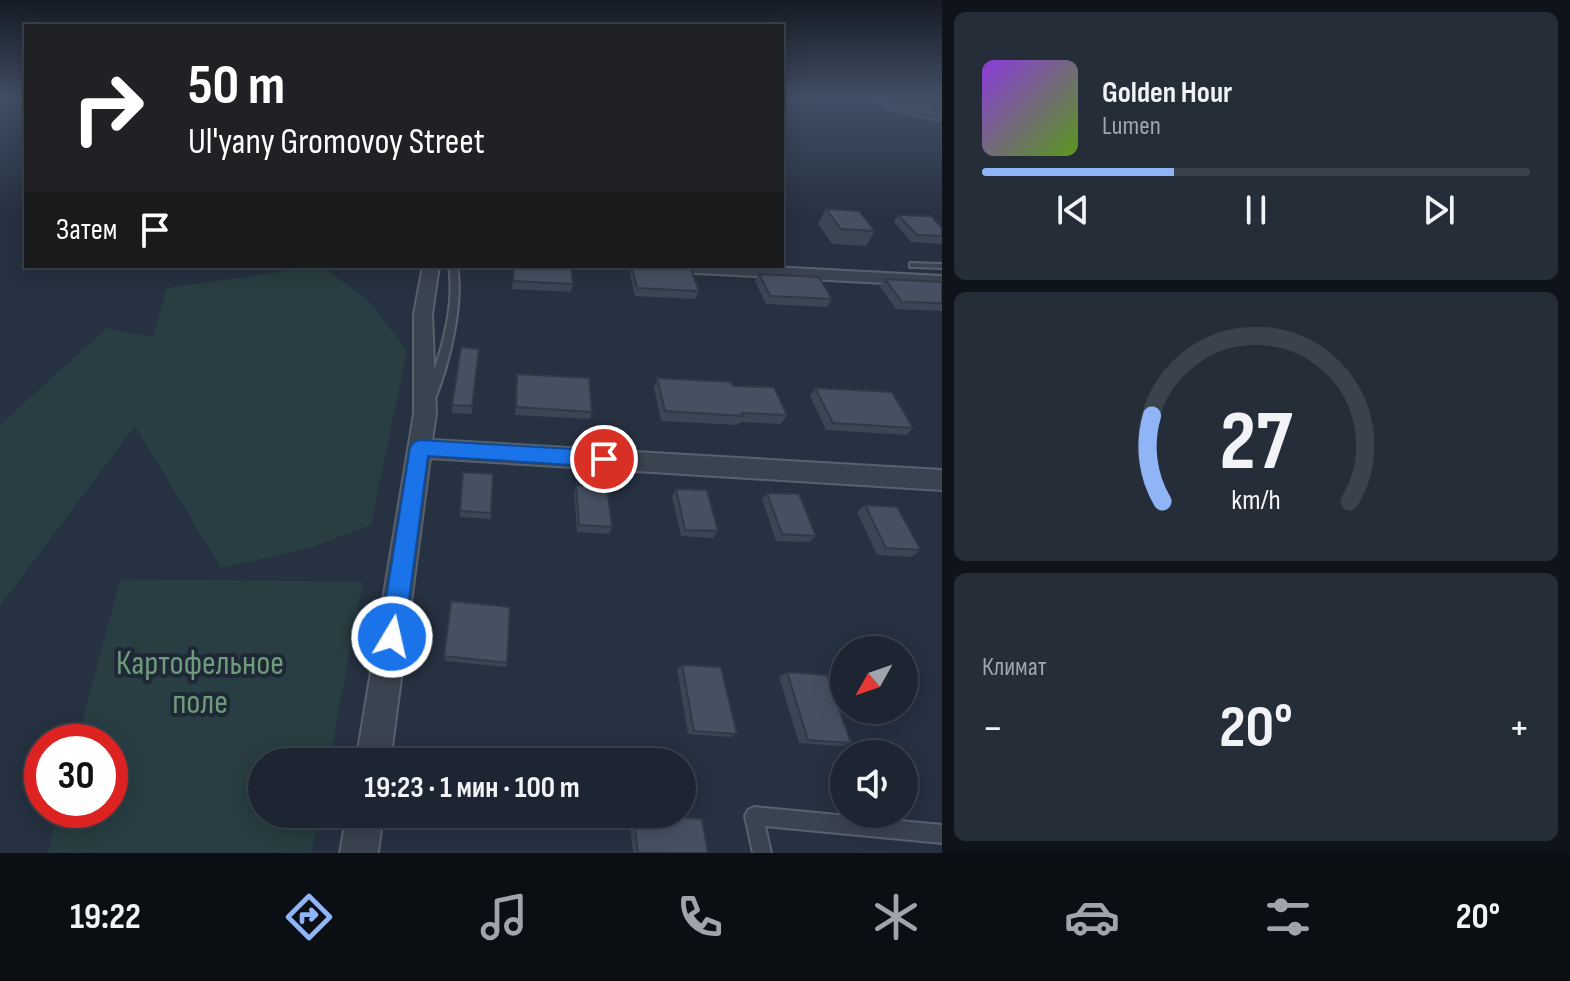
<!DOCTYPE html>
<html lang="ru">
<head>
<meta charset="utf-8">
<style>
	:root { --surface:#1c2531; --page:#252d39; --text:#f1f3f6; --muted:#a0a5ab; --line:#3a424d; --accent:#90b5f7 }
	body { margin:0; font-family:"Sofia Sans Condensed",sans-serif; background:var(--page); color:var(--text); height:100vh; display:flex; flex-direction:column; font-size:30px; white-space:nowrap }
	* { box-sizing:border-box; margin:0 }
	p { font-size:26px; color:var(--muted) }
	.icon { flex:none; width:44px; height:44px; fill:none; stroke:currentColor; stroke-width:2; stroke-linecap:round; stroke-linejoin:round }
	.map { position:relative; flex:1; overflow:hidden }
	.details { display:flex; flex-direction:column; gap:12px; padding:12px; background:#0f141b; width:628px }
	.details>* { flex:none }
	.top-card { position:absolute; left:24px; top:24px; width:760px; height:244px; border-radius:0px; box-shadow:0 4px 20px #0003,0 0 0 2px var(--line); background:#202124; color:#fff; overflow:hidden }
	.needle { width:52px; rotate:230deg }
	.controls { position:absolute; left:830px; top:636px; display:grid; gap:16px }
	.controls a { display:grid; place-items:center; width:88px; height:88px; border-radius:50%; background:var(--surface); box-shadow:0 4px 20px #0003,0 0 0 2px var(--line); font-size:40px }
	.speed { position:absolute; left:24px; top:724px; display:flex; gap:16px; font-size:40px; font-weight:700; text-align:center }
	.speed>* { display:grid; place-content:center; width:104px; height:104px; border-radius:50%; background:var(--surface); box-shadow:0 4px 20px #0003,0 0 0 2px var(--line); line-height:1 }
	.speed .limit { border:12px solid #d22; background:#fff; color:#111 }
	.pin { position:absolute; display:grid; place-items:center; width:68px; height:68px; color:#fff; margin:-34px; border:4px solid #fff; border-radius:50%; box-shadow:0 2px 8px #0007 }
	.me { position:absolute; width:88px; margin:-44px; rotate:9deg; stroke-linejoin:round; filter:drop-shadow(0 0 6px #0008) }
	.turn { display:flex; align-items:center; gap:28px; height:168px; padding:0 32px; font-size:36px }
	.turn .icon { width:104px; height:104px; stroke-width:2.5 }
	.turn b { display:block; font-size:56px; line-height:68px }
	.then { display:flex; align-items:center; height:76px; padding:0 32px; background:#0003; gap:16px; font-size:30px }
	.big { font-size:60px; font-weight:700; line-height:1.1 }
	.details .card { flex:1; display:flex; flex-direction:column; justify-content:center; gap:12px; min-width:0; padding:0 28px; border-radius:12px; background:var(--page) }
	.details .dial { align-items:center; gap:0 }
	.dial svg { height:208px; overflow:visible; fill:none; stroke:var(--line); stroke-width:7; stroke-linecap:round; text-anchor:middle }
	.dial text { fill:var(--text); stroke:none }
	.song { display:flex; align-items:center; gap:24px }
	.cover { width:96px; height:96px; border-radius:12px; background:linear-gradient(135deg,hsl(270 70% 55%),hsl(90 70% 35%)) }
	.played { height:8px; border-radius:4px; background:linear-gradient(90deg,var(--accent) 35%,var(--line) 35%) }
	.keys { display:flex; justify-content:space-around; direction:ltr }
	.heat { display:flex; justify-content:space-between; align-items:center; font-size:44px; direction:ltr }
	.trip { position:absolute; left:248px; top:748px; width:448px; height:80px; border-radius:40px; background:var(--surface); box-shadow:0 4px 20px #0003,0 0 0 2px var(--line); font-weight:700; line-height:80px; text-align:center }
	.dock { display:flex; height:128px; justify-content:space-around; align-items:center; background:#0b0f14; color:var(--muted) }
	.dock .icon { width:56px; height:56px }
	.dock .on { color:var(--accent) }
	.dock b { font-size:36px; color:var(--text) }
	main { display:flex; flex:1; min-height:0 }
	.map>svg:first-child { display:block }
</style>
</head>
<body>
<main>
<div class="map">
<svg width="942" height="853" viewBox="0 0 942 853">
	<rect width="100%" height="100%" fill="#263141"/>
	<path fill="#283e42" d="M321,266l47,34 39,51 -36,174 -61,23 -89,20 -86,-142 -135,180v-178l3,-6 104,-94 46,9 14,-49z
		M120,579l243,3 -34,180h-67v52h57l-8,39h-263l11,-43h51v-68h-33z"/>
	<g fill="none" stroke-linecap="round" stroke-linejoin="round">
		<defs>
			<path id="lane" d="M0,97h4l-4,4z
				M782,97l133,3 27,12v4l-28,-12 -132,-4z
				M888,105l50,11 3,2 -3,2 -52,-12z
				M910,263l32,1v4l-29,-1h-3z
				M449,266h8c7,37 -8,100 -23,135l-4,1 -5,-4c14,-40 31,-89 24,-132z
				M754,807l188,18v18l-177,-17 6,27h-18l-8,-37 3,-6z"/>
			<path id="street" d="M423,266h16l-7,48 4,100 -4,26 510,30v20l-512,-32 -40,304h-34l58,-348v-100z
				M650,266h101l191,10v10l-284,-15z
				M347,814h36l-5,39h-38z"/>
		</defs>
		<use href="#lane" stroke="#58616e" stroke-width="4"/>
		<use href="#street" stroke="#58616e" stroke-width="4"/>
		<use href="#lane" fill="#3a4350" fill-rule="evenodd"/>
		<use href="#street" fill="#3a4350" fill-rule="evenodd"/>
	</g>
	<path fill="#3b4654" d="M826,209l49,22 -9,15 -34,-2 -14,-20z
		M898,215l44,13v16l-31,-2 -17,-20z
		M514,266l59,18 -2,8 -59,-3z
		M632,267l67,24 -4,8 -60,-3 -5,-22z
		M759,274l73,25 -5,8 -61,-3 -11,-23z
		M885,279l57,3v29l-46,-2 -16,-22z
		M479,349l-7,65 -20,-1v-8z
		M657,378l76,8 54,29 -6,9 -41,-2 -2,3 -77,-4 -7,-34z
		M516,382l76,30 -2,7 -75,-4z
		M815,388l98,40 -7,7 -80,-5 -16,-34z
		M493,474l-2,45 -31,-2v-6z
		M576,485l36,42 -3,7 -32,-2 -3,-40z
		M676,489l42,42 -5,7 -32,-2 -9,-40z
		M767,493l49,43 -7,6 -33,-1 -14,-42z
		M865,505l56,45 -10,7 -34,-2 -20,-43z
		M444,656l63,7 -1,4 -61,-6z
		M682,665l55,69 -7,3 -42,-3 -11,-65z
		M787,672l64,71 -10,3 -42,-3 -20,-66z
		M635,814l73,39h-75l-4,-38z
		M439,815l68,5 -1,1 -66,-5z"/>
	<path fill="#455162" stroke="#303945" stroke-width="2" d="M826,209l33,2 16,20 -34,-2z
		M898,215l33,1 11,12v8l-25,-1z
		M514,266h57l2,18 -60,-3z
		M632,267l59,2 8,22 -62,-3z
		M759,274l60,3 13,22 -62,-3z
		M885,279l57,3v21l-40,-1z
		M461,347l18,2 -7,57 -20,-1z
		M517,374l72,4 3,34 -76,-5z
		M657,378l74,4 2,4 41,1 13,28 -45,-2 1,3 -78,-5z
		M815,388l77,4 21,36 -80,-5z
		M463,472l30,2 -2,39 -31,-2z
		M576,485l31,2 5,40 -33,-2z
		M676,489l31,1 11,41 -33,-1z
		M767,493l32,1 17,42 -34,-2z
		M865,505l32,2 24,43 -35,-2z
		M451,601l59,6 -3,56 -63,-7z
		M682,665l39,2 16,67 -43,-3z
		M787,672l40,3 24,68 -43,-3z
		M439,814h68v6l-68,-5z
		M633,814l69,5 6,34h-70z"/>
	<linearGradient id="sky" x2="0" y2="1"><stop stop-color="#151b24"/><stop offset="0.45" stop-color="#414e65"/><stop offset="1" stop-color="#414e65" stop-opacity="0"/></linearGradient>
	<rect width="942" height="217" fill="url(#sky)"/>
	<path fill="#1a73e8" stroke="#114b97" stroke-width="2" d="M420,440l184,11 7,3 3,5 -3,6 -7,2 -176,-11 -24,181 -3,9 -9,3 -8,-3 -4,-9 30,-189 3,-5z"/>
	<g text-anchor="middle" stroke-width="8" stroke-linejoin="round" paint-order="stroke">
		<g font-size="34" fill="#6e9b7a" stroke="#1f2836">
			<text x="200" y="674">Картофельное<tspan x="200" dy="39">поле</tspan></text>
		</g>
	</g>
</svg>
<div class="controls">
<a><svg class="needle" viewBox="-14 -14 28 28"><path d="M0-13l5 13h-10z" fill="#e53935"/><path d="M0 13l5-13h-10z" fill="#a0a5ab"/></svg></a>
<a><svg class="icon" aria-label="sound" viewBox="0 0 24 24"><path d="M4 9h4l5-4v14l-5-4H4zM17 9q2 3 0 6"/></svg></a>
</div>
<div class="speed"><div class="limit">30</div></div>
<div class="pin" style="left:604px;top:459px;background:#d93025"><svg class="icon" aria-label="arrive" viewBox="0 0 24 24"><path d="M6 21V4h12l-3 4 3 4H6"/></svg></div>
<svg class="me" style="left:392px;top:637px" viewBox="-20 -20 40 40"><circle r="17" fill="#1a73e8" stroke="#fff" stroke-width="3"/><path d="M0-11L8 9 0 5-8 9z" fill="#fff"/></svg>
<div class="trip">19:23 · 1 мин · 100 m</div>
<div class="top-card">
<div class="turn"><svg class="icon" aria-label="right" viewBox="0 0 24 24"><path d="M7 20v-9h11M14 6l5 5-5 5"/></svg><div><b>50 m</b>Ul'yany Gromovoy Street</div></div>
<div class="then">Затем<svg class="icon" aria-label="arrive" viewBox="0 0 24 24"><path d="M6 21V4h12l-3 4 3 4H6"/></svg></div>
</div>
</div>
<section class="details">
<div class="card">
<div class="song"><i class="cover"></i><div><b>Golden Hour</b><p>Lumen</p></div></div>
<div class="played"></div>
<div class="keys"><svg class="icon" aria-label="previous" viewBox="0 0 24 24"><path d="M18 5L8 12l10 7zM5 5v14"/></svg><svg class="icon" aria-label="pause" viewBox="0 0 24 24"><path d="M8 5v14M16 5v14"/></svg><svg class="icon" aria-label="next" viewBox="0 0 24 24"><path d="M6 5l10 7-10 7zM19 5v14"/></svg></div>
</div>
<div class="card dial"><svg viewBox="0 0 100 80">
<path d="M14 69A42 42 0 1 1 86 69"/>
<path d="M14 69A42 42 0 0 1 10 36" stroke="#90b5f7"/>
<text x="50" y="56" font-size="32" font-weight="700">27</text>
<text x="50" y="72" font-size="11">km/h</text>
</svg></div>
<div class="card"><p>Климат</p>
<div class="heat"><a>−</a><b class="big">20°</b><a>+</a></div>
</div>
</section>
</main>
<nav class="dock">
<b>19:22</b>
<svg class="icon on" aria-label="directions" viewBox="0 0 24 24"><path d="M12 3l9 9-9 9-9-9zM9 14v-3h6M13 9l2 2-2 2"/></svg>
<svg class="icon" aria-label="music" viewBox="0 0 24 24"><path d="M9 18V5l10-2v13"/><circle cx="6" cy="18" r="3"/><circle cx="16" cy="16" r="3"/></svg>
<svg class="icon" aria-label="phone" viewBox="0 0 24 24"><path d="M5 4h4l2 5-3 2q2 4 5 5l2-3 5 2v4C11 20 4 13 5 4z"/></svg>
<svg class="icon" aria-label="climate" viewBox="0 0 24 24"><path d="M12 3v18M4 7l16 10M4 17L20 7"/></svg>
<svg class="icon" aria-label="car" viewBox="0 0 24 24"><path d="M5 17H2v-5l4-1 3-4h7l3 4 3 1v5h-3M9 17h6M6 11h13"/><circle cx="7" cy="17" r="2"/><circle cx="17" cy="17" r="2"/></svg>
<svg class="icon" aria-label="filters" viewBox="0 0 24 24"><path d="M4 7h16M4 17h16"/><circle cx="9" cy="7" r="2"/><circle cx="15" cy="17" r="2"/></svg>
<b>20°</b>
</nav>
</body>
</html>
